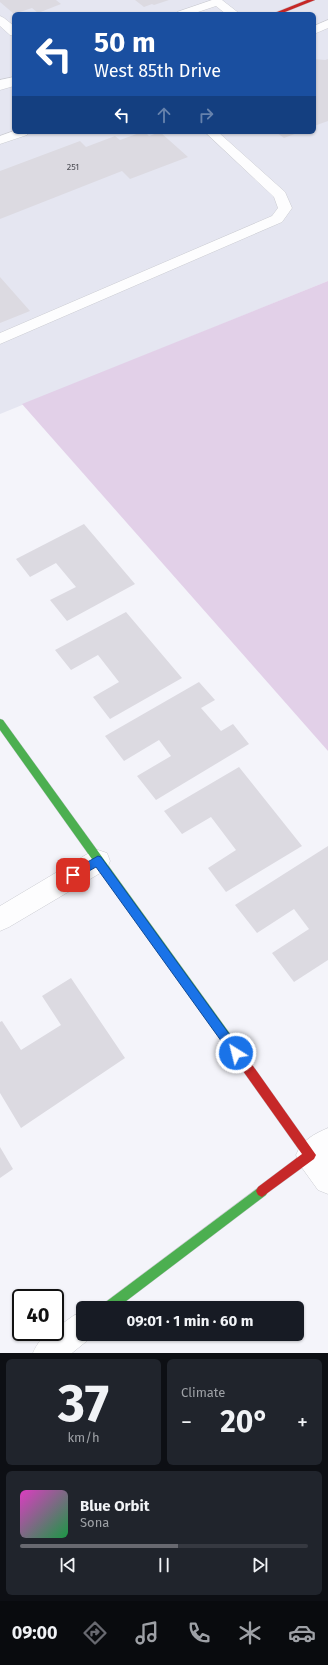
<!DOCTYPE html>
<html lang="en">
<head>
<meta charset="utf-8">
<style>
	:root { --surface:#171b24; --page:#20242c; --text:#f1f3f6; --muted:#9ea1a6; --line:#363941; --accent:#686970 }
	body { margin:0; font-family:"Fira Sans",sans-serif; background:var(--page); color:var(--text); height:100vh; display:flex; flex-direction:column; font-size:15px; white-space:nowrap }
	* { box-sizing:border-box; margin:0 }
	p { font-size:13px; color:var(--muted) }
	.icon { flex:none; width:22px; height:22px; fill:none; stroke:currentColor; stroke-width:2; stroke-linecap:round; stroke-linejoin:round }
	.map { position:relative; height:1353px; overflow:hidden }
	.details { display:flex; flex-direction:column; gap:6px; padding:6px; background:#0d0f14; flex:1 }
	.details>* { flex:none }
	.hud { position:absolute; left:12px; top:12px; width:304px; height:122px; border-radius:6px; box-shadow:0 1px 3px #0004; background:#1a4fa0; color:#fff; overflow:hidden }
	.speed { position:absolute; left:12px; top:1289px; display:flex; gap:8px; font-size:20px; font-weight:700; text-align:center }
	.speed>* { display:grid; place-content:center; width:52px; height:52px; border-radius:50%; background:var(--surface); box-shadow:0 1px 3px #0004; line-height:1 }
	.speed .limit { border:2px solid #111; border-radius:6px; background:#fff; color:#111 }
	.pin { position:absolute; display:grid; place-items:center; width:34px; height:34px; color:#fff; margin:-17px; border-radius:8px; box-shadow:0 2px 6px #0006 }
	.me { position:absolute; width:44px; margin:-22px; rotate:324deg; stroke-linejoin:round; filter:drop-shadow(0 0 3px #0008) }
	.turn { display:flex; align-items:center; gap:14px; height:84px; padding:0 16px; font-size:18px }
	.turn .icon { width:52px; height:52px; stroke-width:2.5 }
	.turn b { display:block; font-size:28px; line-height:34px }
	.lanes { display:flex; align-items:center; height:38px; padding:0 16px; background:#0003; justify-content:center; gap:20px; direction:ltr }
	.lanes .off { opacity:.35 }
	.big { font-size:30px; font-weight:700; line-height:1.1 }
	.details .widget { flex:1; display:flex; flex-direction:column; justify-content:center; gap:6px; min-width:0; padding:0 14px; border-radius:6px; background:var(--page) }
	.details .dial { align-items:center; gap:0 }
	.dial b { font-size:52px; line-height:1 }
	.song { display:flex; align-items:center; gap:12px }
	.cover { width:48px; height:48px; border-radius:6px; background:linear-gradient(135deg,hsl(310 70% 55%),hsl(140 70% 35%)) }
	.played { height:4px; border-radius:2px; background:linear-gradient(90deg,var(--accent) 55%,var(--line) 55%) }
	.keys { display:flex; justify-content:space-around; direction:ltr }
	.heat { display:flex; justify-content:space-between; align-items:center; font-size:22px; direction:ltr }
	.details .tiles { flex:1; display:grid; gap:6px; grid-template-columns:1fr 1fr }
	.widget:last-child { grid-column:span 2 }
	.trip { position:absolute; left:76px; top:1301px; width:228px; height:40px; border-radius:6px; background:var(--surface); box-shadow:0 1px 3px #0004; font-weight:700; line-height:40px; text-align:center }
	.menu { display:flex; height:64px; justify-content:space-around; align-items:center; background:#090b0e; color:var(--muted) }
	.menu .icon { width:28px; height:28px }
	.menu .active { color:var(--accent) }
	.menu b { font-size:18px; color:var(--text) }
	.map>svg:first-child { display:block }
</style>
</head>
<body>
<div class="map">
<svg width="328" height="1353" viewBox="0 0 328 1353">
	<rect width="100%" height="100%" fill="#f4f4fa"/>
	<path fill="#e5e6f1" fill-rule="evenodd" d="M0,0h328v281l-328,133zM14,14h300v118h-300z"/>
	<path fill="#e2d0e8" d="M328,281v470l-306,-347z"/>
	<path fill="#dcdae1" d="M0,0h56l5,4 -23,9 -6,-5 -18,6 -14,-12z
		M135,0h34l-15,5 -2,-1 -8,3z
		M314,59l11,1 3,-1v62l-14,5z
		M142,132h3l4,4 11,-4 28,25 -58,22 -8,-8 -122,48v-48l80,-30 6,6 29,-11 5,4z
		M276,132h24l-16,6z
		M0,277l30,34 -30,12z
		M84,524l51,60 -68,37 -17,-21 26,-13 -20,-24 -26,14 -14,-18z
		M126,612l56,66 -72,41 -17,-22 26,-15 -21,-27 -27,15 -16,-20z
		M199,682l16,18 -14,8 20,23 12,-7 16,20 -93,56 -19,-24 34,-20 -12,-16 -35,21 -19,-25z
		M239,767l63,79 -76,46 -18,-24 28,-18 -25,-33 -29,17 -18,-23z
		M328,846v114l-34,22 -22,-29 37,-24 -15,-20 -37,24 -22,-28z
		M71,978l54,80 -104,70 -21,-35v-71l2,-1 19,29 40,-25 -19,-29z
		M0,1147l13,22 -13,9z"/>
	<g fill="none" stroke-linecap="round" stroke-linejoin="round">
		<defs>
			<path id="lane" d="M212,0h10l18,14h-14l-10,-8 -24,8h-17l2,-2z
				M0,16l4,2 10,8v10l-4,-1 -10,-9z
				M328,20v8l-14,6v-8z
				M14,131v1h14l-1,3 -27,9v-8z
				M205,132h13l67,60 7,16 -10,14 -282,122v-11l272,-117 6,-8 -4,-11z"/>
			<path id="street" d="M14,77v9l-14,4v-10z
				M98,850l9,3 3,8 -3,8 -98,58 -9,4v-25l89,-53z
				M328,1128v66l-10,-4 -18,-25 -4,-10c6,-15 18,-21 32,-27z
				M83,1311v23h12l-2,2 -21,17h-39c4,-9 11,-21 22,-21v-3l18,-13z"/>
			<path id="fast" d="M0,719l3,1 238,329 1,4 -1,4 -4,1 -4,-1 -233,-327z
				M262,1185l4,2 2,4 -2,4 -149,113h-16l2,-4z"/>
			<path id="jam" d="M307,0h8l-35,14h-8z
				M237,1048l4,1 75,106 -2,4 -52,38 -4,-2 -2,-4 2,-4 44,-33 -69,-97 -1,-4 1,-4z"/>
		</defs>
		<use href="#lane" stroke="#cbccd2" stroke-width="1"/>
		<use href="#street" stroke="#cbccd2" stroke-width="1"/>
		<use href="#fast" stroke="#cbccd2" stroke-width="1"/>
		<use href="#jam" stroke="#cbccd2" stroke-width="1"/>
		<use href="#lane" fill="#fdfdfe" fill-rule="evenodd"/>
		<use href="#street" fill="#fdfdfe" fill-rule="evenodd"/>
		<use href="#fast" fill="#4caf50" fill-rule="evenodd"/>
		<use href="#jam" fill="#c62828" fill-rule="evenodd"/>
	</g>
	<path fill="#1a73e8" stroke="#114b97" d="M98,856l3,1 139,192 1,4 -1,3 -4,2 -4,-2 -136,-189 -23,13 -3,-2 -2,-3 2,-3z"/>
	<g text-anchor="middle" stroke-width="3.5" stroke-linejoin="round" paint-order="stroke">
		<g font-size="9" fill="#4f4f56">
			<text x="73" y="170">251</text>
		</g>
	</g>
</svg>
<div class="speed"><div class="limit">40</div></div>
<div class="pin" style="left:73px;top:875px;background:#d93025"><svg class="icon" aria-label="arrive" viewBox="0 0 24 24"><path d="M6 21V4h12l-3 4 3 4H6"/></svg></div>
<svg class="me" style="left:236px;top:1053px" viewBox="-20 -20 40 40"><circle r="17" fill="#1a73e8" stroke="#fff" stroke-width="3"/><path d="M0-11L8 9 0 5-8 9z" fill="#fff"/></svg>
<div class="trip">09:01 · 1 min · 60 m</div>
<div class="hud">
<div class="turn"><svg class="icon" aria-label="left" viewBox="0 0 24 24"><path d="M17 20v-9H6M10 6l-5 5 5 5"/></svg><div><b>50 m</b>West 85th Drive</div></div>
<div class="lanes"><svg class="icon" aria-label="left" viewBox="0 0 24 24"><path d="M17 20v-9H6M10 6l-5 5 5 5"/></svg><svg class="icon off" aria-label="ahead" viewBox="0 0 24 24"><path d="M12 20V5M6 11l6-6 6 6"/></svg><svg class="icon off" aria-label="right" viewBox="0 0 24 24"><path d="M7 20v-9h11M14 6l5 5-5 5"/></svg></div>
</div>
</div>
<section class="details">
<div class="tiles">
<div class="widget dial"><b>37</b><p>km/h</p></div>
<div class="widget"><p>Climate</p>
<div class="heat"><a>−</a><b class="big">20°</b><a>+</a></div>
</div>
<div class="widget">
<div class="song"><i class="cover"></i><div><b>Blue Orbit</b><p>Sona</p></div></div>
<div class="played"></div>
<div class="keys"><svg class="icon" aria-label="previous" viewBox="0 0 24 24"><path d="M18 5L8 12l10 7zM5 5v14"/></svg><svg class="icon" aria-label="pause" viewBox="0 0 24 24"><path d="M8 5v14M16 5v14"/></svg><svg class="icon" aria-label="next" viewBox="0 0 24 24"><path d="M6 5l10 7-10 7zM19 5v14"/></svg></div>
</div>
</div>
</section>
<nav class="menu">
<b>09:00</b>
<svg class="icon active" aria-label="directions" viewBox="0 0 24 24"><path d="M12 3l9 9-9 9-9-9zM9 14v-3h6M13 9l2 2-2 2"/></svg>
<svg class="icon" aria-label="music" viewBox="0 0 24 24"><path d="M9 18V5l10-2v13"/><circle cx="6" cy="18" r="3"/><circle cx="16" cy="16" r="3"/></svg>
<svg class="icon" aria-label="phone" viewBox="0 0 24 24"><path d="M5 4h4l2 5-3 2q2 4 5 5l2-3 5 2v4C11 20 4 13 5 4z"/></svg>
<svg class="icon" aria-label="climate" viewBox="0 0 24 24"><path d="M12 3v18M4 7l16 10M4 17L20 7"/></svg>
<svg class="icon" aria-label="car" viewBox="0 0 24 24"><path d="M5 17H2v-5l4-1 3-4h7l3 4 3 1v5h-3M9 17h6M6 11h13"/><circle cx="7" cy="17" r="2"/><circle cx="17" cy="17" r="2"/></svg>
</nav>
</body>
</html>
